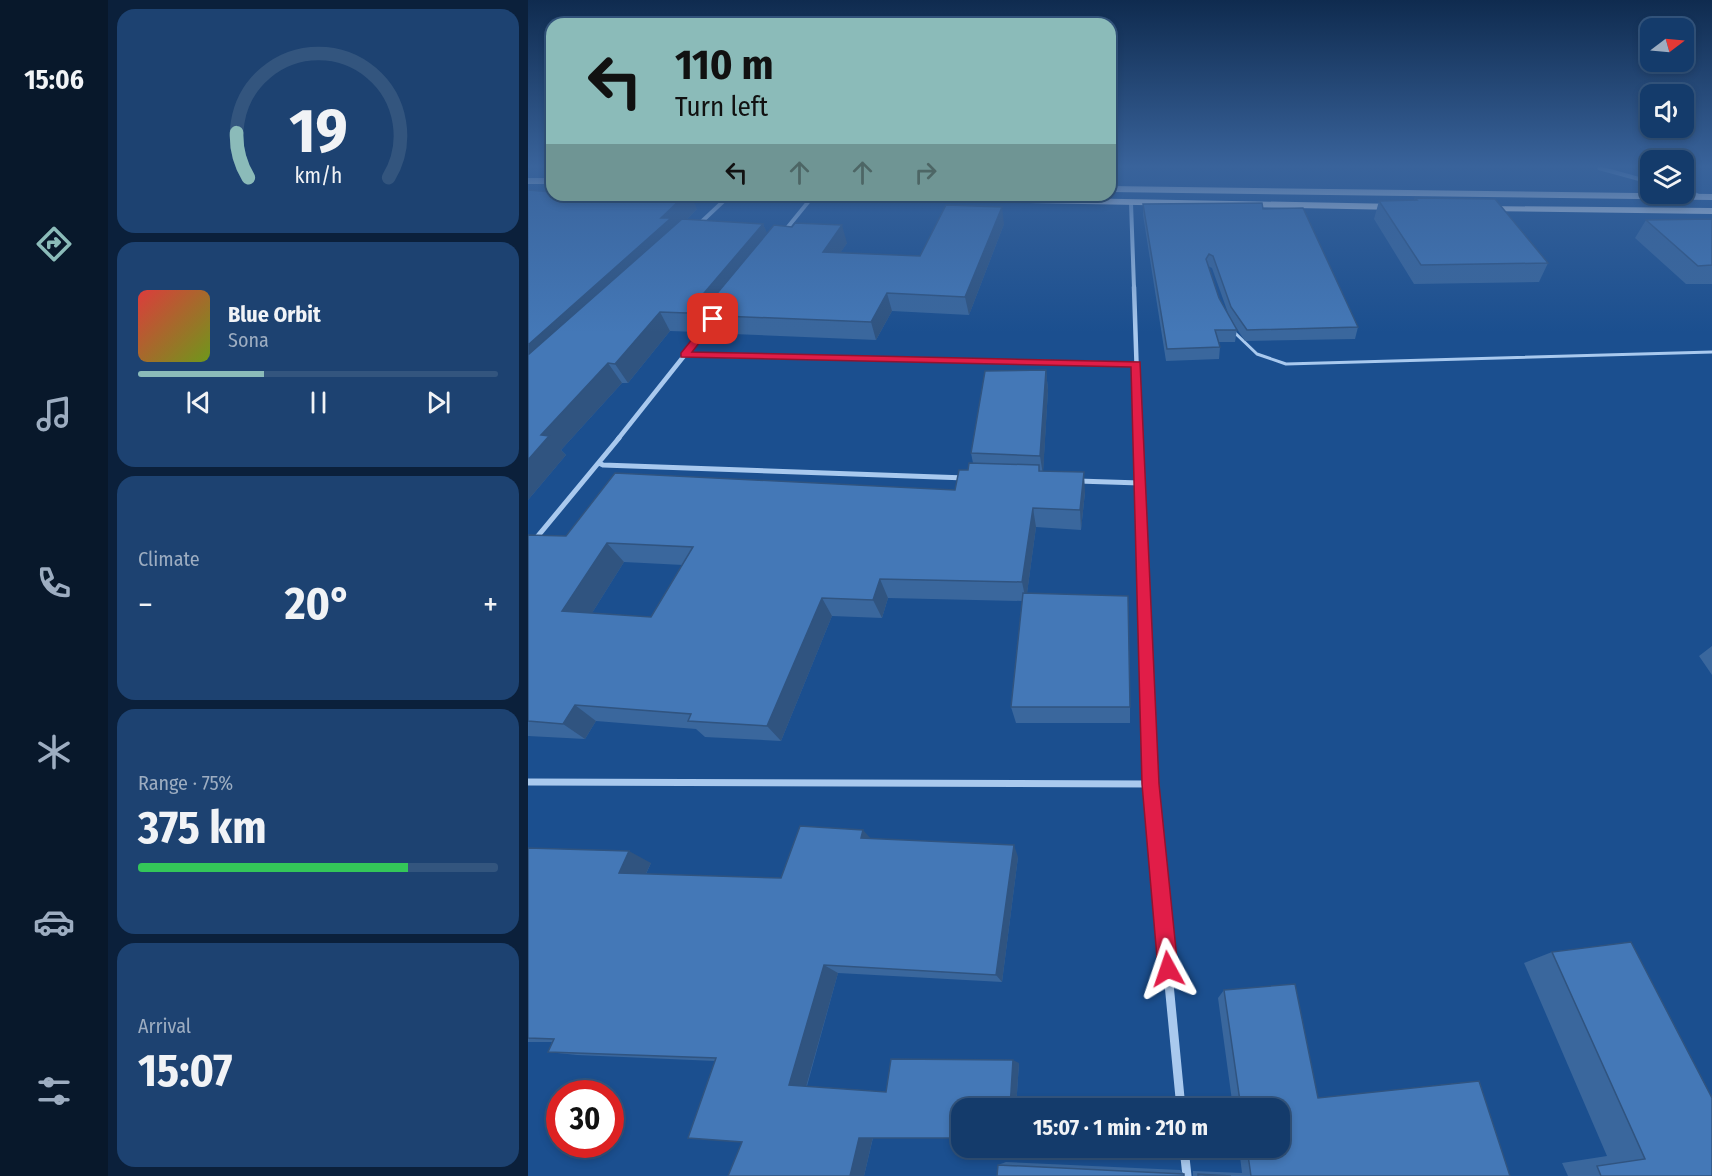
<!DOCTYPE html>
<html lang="en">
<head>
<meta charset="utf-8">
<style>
	:root { --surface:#143b6b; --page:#1d4271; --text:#f1f3f6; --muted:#9dadc1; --line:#33557e; --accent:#8bbbb9 }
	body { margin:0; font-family:"Fira Sans Condensed",sans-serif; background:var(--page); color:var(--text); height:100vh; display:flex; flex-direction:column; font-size:22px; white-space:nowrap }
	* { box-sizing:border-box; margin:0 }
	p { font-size:20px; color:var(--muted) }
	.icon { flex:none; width:33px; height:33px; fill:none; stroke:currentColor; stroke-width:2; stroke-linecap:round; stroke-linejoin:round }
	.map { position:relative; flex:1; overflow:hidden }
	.details { display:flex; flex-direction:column; gap:9px; padding:9px; background:#0b203b; width:420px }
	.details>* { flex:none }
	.guide { position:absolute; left:18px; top:18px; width:570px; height:183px; border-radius:18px; box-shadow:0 3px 9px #0003,0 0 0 2px var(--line); background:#8bbbb9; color:#111; overflow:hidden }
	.needle { width:39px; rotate:74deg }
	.tools { position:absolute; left:1112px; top:18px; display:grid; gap:12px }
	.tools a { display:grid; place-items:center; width:54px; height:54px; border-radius:12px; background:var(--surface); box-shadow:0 3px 9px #0003,0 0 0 2px var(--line); font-size:30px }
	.speed { position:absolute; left:18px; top:1080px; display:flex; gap:12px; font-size:30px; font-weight:700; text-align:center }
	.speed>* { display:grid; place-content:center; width:78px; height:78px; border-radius:50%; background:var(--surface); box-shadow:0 3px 9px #0003,0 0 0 2px var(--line); line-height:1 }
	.speed .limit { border:9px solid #d22; background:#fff; color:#111 }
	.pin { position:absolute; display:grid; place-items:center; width:51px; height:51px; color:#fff; margin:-26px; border-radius:12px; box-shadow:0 3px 9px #0006 }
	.me { position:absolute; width:66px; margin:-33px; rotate:355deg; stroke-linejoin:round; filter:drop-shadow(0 0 4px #0008) }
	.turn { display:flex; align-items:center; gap:21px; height:126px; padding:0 30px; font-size:27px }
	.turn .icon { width:78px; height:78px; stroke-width:2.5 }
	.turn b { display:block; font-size:42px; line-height:51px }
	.lanes { display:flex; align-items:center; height:57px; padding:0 30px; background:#0003; justify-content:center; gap:30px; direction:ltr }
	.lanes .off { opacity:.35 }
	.big { font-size:45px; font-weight:700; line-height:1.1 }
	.details .tile { flex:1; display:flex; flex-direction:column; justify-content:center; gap:9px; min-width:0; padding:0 21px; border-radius:18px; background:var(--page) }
	.details .dial { align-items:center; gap:0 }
	.dial svg { height:156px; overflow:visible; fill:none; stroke:var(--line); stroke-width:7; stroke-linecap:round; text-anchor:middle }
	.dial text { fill:var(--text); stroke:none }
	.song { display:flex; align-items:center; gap:18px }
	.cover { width:72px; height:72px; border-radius:9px; background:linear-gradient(135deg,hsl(0 70% 55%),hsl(80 70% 35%)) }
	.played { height:6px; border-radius:3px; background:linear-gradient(90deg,var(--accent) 35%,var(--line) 35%) }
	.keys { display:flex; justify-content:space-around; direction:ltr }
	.heat { display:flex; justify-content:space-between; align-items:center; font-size:33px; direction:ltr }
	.charge { height:9px; border-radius:4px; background:linear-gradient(90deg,#34c759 75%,var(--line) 0) }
	.trip { position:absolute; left:423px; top:1098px; width:339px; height:60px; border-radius:18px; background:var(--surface); box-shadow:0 3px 9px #0003,0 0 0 2px var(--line); font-weight:700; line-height:60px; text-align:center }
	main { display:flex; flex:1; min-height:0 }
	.dock { display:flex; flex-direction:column; width:108px; justify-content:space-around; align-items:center; background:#08182b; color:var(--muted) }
	.dock .icon { width:42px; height:42px }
	.dock .selected { color:var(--accent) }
	.dock b { font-size:27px; color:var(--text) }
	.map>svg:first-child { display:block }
</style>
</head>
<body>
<main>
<nav class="dock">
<b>15:06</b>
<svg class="icon selected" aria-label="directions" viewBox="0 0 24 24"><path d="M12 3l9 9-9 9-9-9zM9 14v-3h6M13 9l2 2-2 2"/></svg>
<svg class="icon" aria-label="music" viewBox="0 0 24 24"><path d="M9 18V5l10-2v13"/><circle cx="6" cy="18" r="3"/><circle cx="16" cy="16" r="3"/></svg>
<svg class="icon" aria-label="phone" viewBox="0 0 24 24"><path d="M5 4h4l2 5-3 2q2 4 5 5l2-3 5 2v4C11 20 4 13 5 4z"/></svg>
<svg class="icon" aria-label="climate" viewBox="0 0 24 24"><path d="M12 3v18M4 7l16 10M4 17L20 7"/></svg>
<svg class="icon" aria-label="car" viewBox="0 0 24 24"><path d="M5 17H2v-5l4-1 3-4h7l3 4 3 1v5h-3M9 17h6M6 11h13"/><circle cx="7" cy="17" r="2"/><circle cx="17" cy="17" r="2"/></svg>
<svg class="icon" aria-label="filters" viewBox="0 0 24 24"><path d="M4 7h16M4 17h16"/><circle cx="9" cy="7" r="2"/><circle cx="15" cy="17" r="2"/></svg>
</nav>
<section class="details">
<div class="tile dial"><svg viewBox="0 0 100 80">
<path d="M14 69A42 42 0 1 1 86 69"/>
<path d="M14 69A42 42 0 0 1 8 46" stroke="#8bbbb9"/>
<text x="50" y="56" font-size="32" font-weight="700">19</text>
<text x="50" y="72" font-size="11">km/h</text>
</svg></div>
<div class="tile">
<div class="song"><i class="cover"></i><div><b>Blue Orbit</b><p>Sona</p></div></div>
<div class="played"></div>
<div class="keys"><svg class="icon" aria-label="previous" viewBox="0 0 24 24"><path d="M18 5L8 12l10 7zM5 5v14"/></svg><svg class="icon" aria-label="pause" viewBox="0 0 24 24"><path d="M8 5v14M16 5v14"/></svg><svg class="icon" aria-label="next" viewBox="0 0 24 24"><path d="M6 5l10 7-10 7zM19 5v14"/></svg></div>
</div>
<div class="tile"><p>Climate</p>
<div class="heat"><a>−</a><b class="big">20°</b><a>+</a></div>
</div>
<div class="tile"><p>Range · 75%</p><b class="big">375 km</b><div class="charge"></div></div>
<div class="tile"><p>Arrival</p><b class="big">15:07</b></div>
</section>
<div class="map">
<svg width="1184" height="1176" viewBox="0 0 1184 1176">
	<rect width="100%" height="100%" fill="#1b4f8f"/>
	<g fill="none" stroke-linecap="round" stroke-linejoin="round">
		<path stroke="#a9c9ee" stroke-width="3" d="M706,332l23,22 29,10 426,-12"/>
		<path stroke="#a9c9ee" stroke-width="4" d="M1071,168l51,14
			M1155,191l14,4
			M603,203l3,85
			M169,226l33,-31
			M255,233l30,-37"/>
		<path stroke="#a9c9ee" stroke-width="4.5" d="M606,287l5,152
			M157,355l451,9
			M90,439l93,-117"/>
		<path stroke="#a9c9ee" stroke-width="5" d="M611,438l6,192
			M71,463l4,2 363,13
			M550,481l62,2
			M0,548l91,-110"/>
		<path stroke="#a9c9ee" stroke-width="7" d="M617,629l5,155
			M0,782l622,2 8,88"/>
		<path stroke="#a9c9ee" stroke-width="9" d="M630,870l23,238
			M656,1148l3,28"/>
		<path fill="#f8faff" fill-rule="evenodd" d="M0,178h24v6h-24z
			M582,186l602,8v6l-602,-8z
			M237,195h148l486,9 5,3 -5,3 -629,-12z
			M954,206l230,2v6l-233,-3v-4z"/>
	</g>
	<path fill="#3a679d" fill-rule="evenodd" d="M0,190l169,19 -10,10 76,5 4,10 80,9 -7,10 80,3 84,-32 -35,91 -77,-4 -16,29 -167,-7 -5,-9 -6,8 -28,-1 -42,52h-6l-61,67 5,5 -38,45z
		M887,198l133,65 -9,19 -125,2 -40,-65 5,-18 35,-1z
		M615,204l120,5 95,118 -3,12 -110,2 -8,-12 -2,13h-16l1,5 -1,12 -53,2 -23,-146zM680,266l4,2 16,45 -9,-15z
		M1184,219v65h-26l-51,-46 11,-18z
		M518,370l2,20 -5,81 42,21 -4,38 -45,-3 -9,66 103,114v16h-114l-5,-16 12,-106 -135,-3 -6,20 -50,-2 -51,125 -76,-4 -9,-8 -100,-8 -11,18 -57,-3v-201l38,1 389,-46 18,-27 -2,-10zM96,562l59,3 -32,52 -59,-4z
		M1184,646v29l-13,-19z
		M343,838l147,19 -16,125 -164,-9 -31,113 79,6 133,-29 -3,45h-54l-89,30 -9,38h-136l14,-34 -27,-81 -138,-6 -29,-3 4,-10h-24v-194l123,15 -5,11 135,4z
		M1024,952l160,224h-144l-6,-13 45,-7 -83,-193z
		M696,990l94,108 192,78h-317v-5l49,2 -3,-25h41v-40h-47l-15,-110z
		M478,1162l174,8 4,4 -186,-9z"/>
	<path fill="#305480" d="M157,195h6l6,14 -169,170v-34z
		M474,207l2,17 -35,91 -4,-18z
		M235,224l8,18 -72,73 5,9 -6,8 -11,-19z
		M314,225l5,18 -18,27 -6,-18z
		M359,293l5,18 -16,29 -5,-18z
		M132,312l10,19 -42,52 -13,-19z
		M80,363l14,20 -61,67 5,5 -38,45v-40l13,-25z
		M518,370l2,20 -5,85 -3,-19z
		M556,472l1,20 -4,38 -1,-20z
		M505,508l3,19 -10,74 -4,-19z
		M79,543l17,19 -42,67 -20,-18z
		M352,579l8,19 -6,20 -9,-18z
		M294,598l10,18 -51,125 -14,-15z
		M47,705l21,16 -11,18 -22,-15z
		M335,830l11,12 -13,-4z
		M486,845l4,12 -16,125 -6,-7z
		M101,851l22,12 -10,21 -22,-11z
		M296,965l14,8 -32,114 -17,-2z
		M485,1060l6,3 -3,45h-6z
		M345,1137l-9,39h-14l9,-38z"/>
	<path fill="#4478b7" stroke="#305480" stroke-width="1.5" fill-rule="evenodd" d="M0,190l24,2v3h133l-24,23h10l-143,127z
		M887,198l80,1 53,64 -127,2 -42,-64 38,-1z
		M734,203l1,6 40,-1 55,119 -111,3 -16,-23 -18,-51 -4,-2 -3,5 13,39 18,32h-22l5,17 -53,2 -24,-145z
		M418,205l56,2 -37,90 -78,-4 -16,29 -172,-7 75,-90 18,2 3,-4 47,2 -19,27 97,4z
		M154,219l81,5 -76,89 -27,-1 -45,52 -7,-1 -67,72 8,1 -21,24v-105z
		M1184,219v46l-14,1 -52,-46z
		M518,370l-6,86 -69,-3 14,-82z
		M441,463l70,2v6l45,1 -4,38 -47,-2 -11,74 -142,-3 -7,21 -51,-2 -55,128 -79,-5 3,-7 -116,-9 -12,19 -35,-3v-186l38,1 49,-63 340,17 4,-20h9zM79,543l86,4 -42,70 -89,-6z
		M495,593l105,3 2,111h-119z
		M272,826l63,4 -2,8 153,7 -18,130 -172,-10 -35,120 97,7 5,-33 122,1 -3,48h-48v30h-103l-9,38h-122l14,-34 -54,-4 28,-80 -168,-6 6,-13 -26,-1v-190l101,3 -10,22 162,5z
		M1103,942l81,156v78h-111l-4,-10 48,-7 -93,-207z
		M767,984l23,114 161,-17 31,95h-259l-4,-28h33v-40h-39l-17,-118z
		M470,1165l186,9v2h-187z
		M670,1174l33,2h-33z"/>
	<linearGradient id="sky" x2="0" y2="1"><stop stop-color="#0f2b4f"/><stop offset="0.5" stop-color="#39639b"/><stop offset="1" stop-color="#39639b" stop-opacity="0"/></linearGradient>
	<rect width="1184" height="333" fill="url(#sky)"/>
	<path fill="#e11d48" stroke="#92132f" stroke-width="1.5" d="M182,317l8,2 -26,33 448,10 19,422 19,185 -3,7 -7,3 -7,-3 -3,-7 -16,-185 -11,-417 -450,-10v-4z"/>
</svg>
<div class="tools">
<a><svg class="needle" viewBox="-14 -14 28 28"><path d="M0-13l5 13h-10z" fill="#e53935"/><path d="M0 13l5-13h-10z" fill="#9dadc1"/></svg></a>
<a><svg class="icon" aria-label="sound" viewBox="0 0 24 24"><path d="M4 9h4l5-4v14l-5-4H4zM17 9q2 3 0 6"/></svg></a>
<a><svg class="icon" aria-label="layers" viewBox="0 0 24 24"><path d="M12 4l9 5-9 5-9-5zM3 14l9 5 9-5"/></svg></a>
</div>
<div class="speed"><div class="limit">30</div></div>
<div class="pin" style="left:185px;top:319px;background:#d93025"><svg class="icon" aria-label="arrive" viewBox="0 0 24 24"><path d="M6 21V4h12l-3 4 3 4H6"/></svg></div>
<svg class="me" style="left:640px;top:969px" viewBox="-20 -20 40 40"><path d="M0-17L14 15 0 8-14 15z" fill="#e11d48" stroke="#fff" stroke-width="4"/></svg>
<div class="trip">15:07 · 1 min · 210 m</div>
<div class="guide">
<div class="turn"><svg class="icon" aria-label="left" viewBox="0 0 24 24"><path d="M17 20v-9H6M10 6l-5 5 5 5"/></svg><div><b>110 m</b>Turn left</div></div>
<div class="lanes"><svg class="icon" aria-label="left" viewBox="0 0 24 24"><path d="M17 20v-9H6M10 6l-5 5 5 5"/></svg><svg class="icon off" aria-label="ahead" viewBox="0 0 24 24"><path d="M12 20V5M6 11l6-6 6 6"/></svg><svg class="icon off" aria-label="ahead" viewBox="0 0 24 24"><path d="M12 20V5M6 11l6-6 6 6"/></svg><svg class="icon off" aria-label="right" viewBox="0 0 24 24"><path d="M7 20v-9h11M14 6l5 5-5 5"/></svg></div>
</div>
</div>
</main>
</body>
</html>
